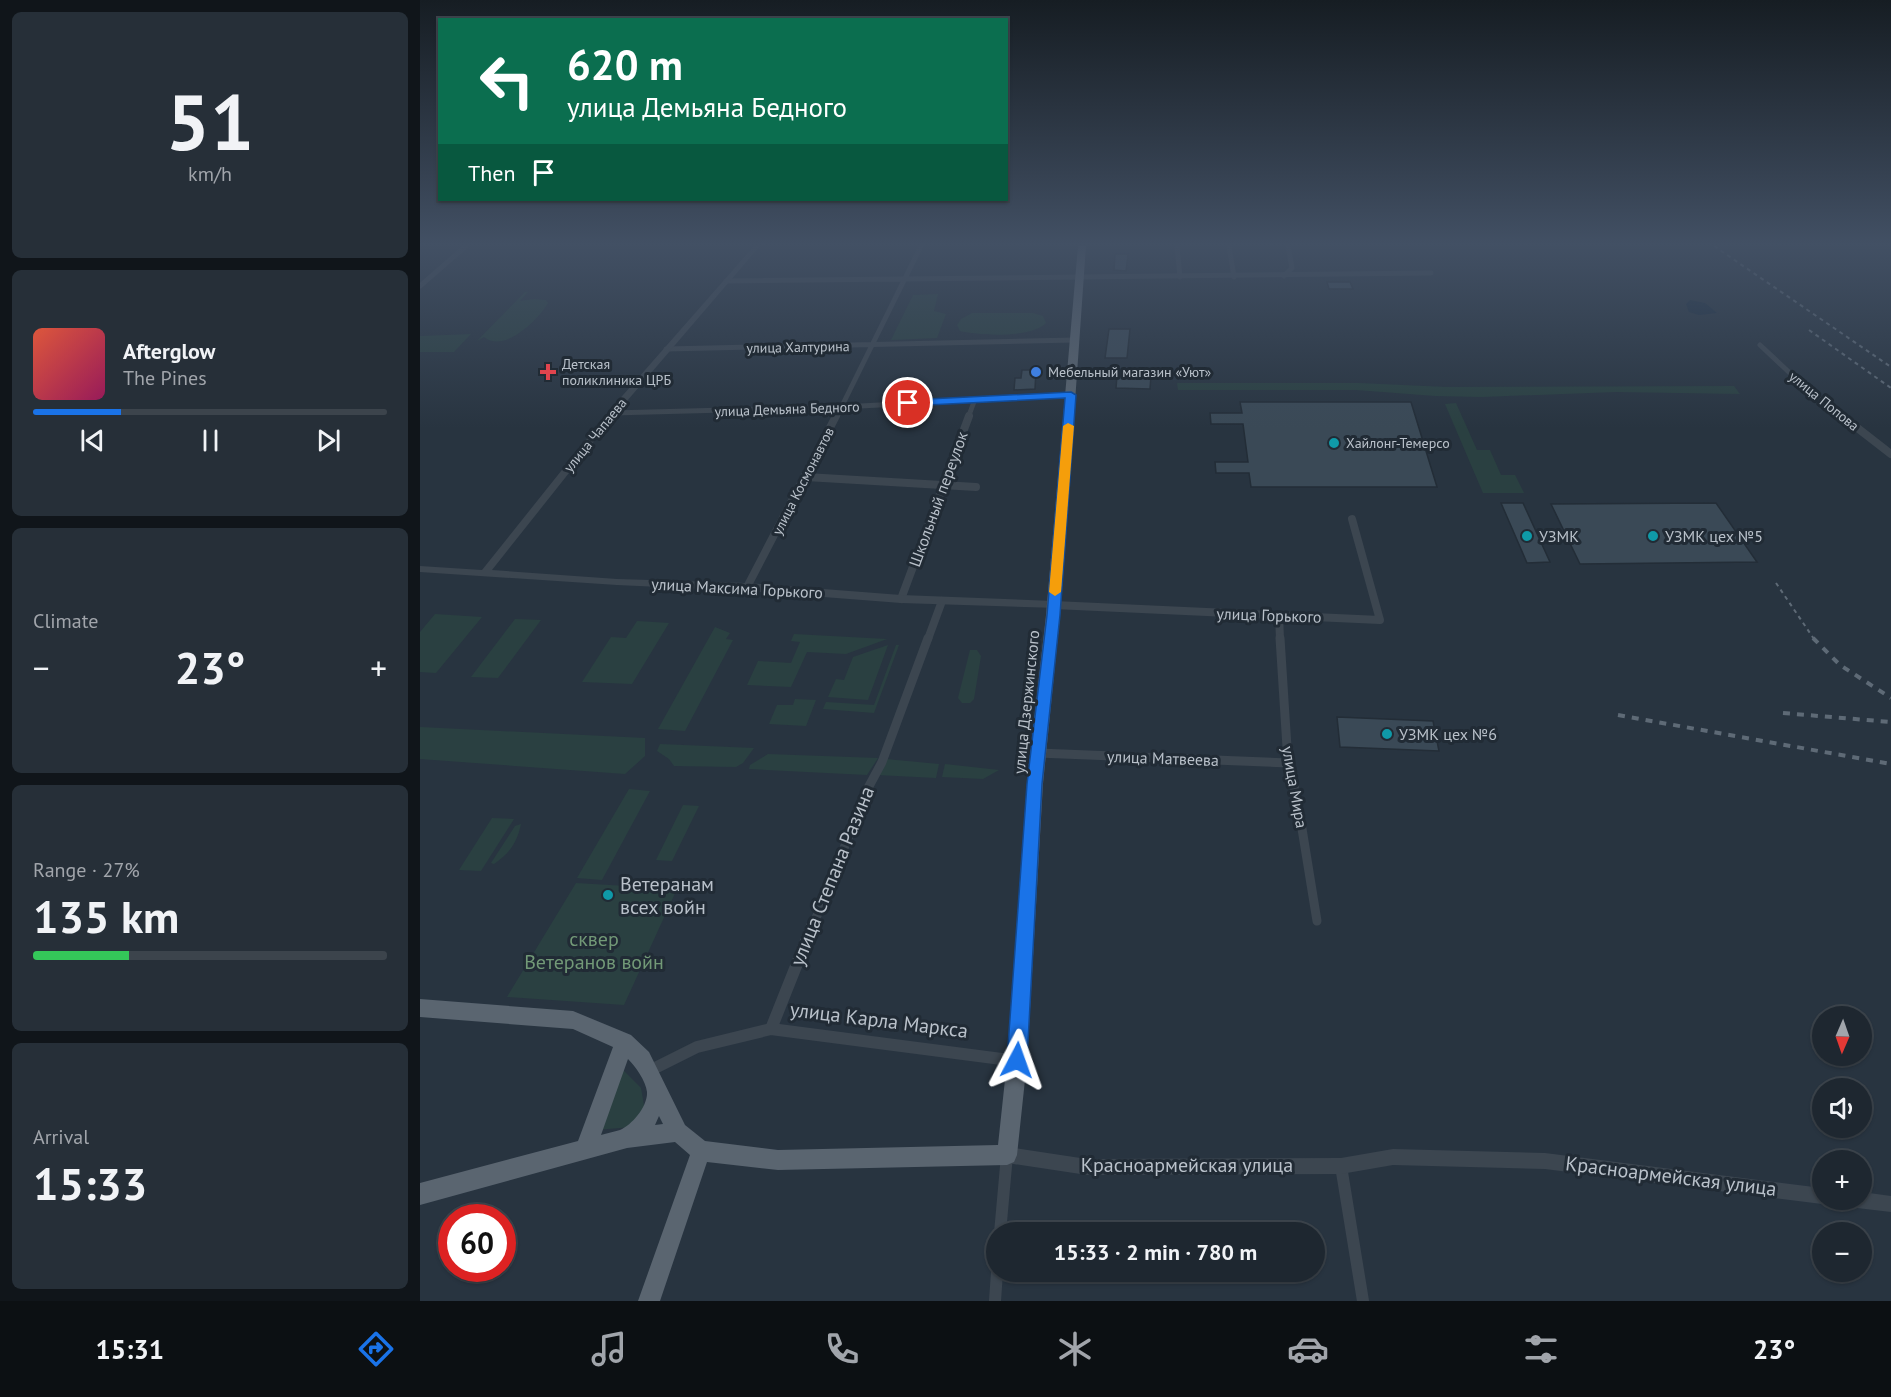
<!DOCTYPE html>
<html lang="en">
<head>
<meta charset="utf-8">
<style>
	:root { --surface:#1e2730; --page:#262f38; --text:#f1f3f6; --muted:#a1a5ab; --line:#3c444c; --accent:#1a73e8 }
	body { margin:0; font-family:"PT Sans",sans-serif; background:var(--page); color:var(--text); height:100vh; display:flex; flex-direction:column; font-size:22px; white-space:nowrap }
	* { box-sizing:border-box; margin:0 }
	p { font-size:20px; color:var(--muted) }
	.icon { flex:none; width:33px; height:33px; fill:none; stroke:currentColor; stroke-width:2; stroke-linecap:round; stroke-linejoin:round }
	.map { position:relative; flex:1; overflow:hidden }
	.side { display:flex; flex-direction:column; gap:12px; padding:12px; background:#10151a; width:420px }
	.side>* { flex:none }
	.banner { position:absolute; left:18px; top:18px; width:570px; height:183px; border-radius:0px; box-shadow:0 2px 4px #0004,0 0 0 2px var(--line); background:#0b6e4f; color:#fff; overflow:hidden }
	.needle { width:39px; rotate:182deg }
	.buttons { position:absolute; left:1392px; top:1006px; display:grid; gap:12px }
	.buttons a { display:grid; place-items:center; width:60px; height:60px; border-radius:50%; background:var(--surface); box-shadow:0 2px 4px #0004,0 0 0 2px var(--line); font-size:30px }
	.speed { position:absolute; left:18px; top:1204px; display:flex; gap:12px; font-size:30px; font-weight:700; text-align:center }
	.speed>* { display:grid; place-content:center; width:78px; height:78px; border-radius:50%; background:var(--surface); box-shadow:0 2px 4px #0004,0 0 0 2px var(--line); line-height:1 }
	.speed .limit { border:9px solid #d22; background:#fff; color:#111 }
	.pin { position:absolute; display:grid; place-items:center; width:51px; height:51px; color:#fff; margin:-26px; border:3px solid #fff; border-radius:50%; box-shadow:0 2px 6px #0007 }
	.me { position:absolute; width:66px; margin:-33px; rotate:4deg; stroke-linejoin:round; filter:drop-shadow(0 0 4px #0008) }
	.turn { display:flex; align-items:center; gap:21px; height:126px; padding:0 30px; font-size:27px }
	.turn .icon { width:78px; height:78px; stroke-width:2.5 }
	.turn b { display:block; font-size:42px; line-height:51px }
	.then { display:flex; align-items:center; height:57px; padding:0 30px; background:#0003; gap:12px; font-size:22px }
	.big { font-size:45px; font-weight:700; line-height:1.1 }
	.side .tile { flex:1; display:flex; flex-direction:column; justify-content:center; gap:9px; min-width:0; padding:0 21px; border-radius:9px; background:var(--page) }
	.side .dial { align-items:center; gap:0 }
	.dial b { font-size:78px; line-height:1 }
	.song { display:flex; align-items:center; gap:18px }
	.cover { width:72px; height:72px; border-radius:9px; background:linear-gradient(135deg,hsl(10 70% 55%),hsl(330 70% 35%)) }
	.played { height:6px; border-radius:3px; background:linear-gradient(90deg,var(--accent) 25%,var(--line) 25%) }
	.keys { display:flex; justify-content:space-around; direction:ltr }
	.heat { display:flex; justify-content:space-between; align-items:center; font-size:33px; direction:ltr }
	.charge { height:9px; border-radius:4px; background:linear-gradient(90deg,#34c759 27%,var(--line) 0) }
	.trip { position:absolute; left:566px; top:1222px; width:339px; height:60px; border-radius:30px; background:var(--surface); box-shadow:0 2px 4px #0004,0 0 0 2px var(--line); font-weight:700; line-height:60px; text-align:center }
	.tabs { display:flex; height:96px; justify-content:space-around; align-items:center; background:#0c1013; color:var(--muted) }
	.tabs .icon { width:42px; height:42px }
	.tabs .on { color:var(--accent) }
	.tabs b { font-size:27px; color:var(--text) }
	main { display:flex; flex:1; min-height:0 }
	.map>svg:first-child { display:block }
</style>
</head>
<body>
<main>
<section class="side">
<div class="tile dial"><b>51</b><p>km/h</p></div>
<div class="tile">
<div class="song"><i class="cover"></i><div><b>Afterglow</b><p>The Pines</p></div></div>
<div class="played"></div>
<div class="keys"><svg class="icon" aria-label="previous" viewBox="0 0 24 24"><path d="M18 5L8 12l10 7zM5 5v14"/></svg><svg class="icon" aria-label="pause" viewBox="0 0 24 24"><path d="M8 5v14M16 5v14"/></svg><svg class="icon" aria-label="next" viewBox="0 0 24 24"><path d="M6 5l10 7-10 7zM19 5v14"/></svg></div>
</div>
<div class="tile"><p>Climate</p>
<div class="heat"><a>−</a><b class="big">23°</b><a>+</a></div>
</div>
<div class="tile"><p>Range · 27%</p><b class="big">135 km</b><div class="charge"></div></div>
<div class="tile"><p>Arrival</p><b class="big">15:33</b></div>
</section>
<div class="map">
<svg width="1471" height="1301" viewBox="0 0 1471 1301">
	<rect width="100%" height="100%" fill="#283440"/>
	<path fill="#2a4041" d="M105,292h3l-8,9 14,-2 12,1 2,3c-9,16 -44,51 -64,34l-7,4z
		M518,294l-4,17 12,3 -9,24 -46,2 22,-45z
		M552,313h61l10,3 3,7c-14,15 -66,13 -86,8l-3,-6 4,-6z
		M51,334l-17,18h-34v-16z
		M757,383h182l88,4 287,-1 6,8 -125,-2 -133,5 -47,-1 -79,-6h-178z
		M1036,403l21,47h13l11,25h14l9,18h-41l-38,-89z
		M15,614l47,3 -46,56 -16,-1v-40z
		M95,619l26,1 -43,58 -27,-1z
		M217,621l32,2 -37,61 -50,-2 29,-45 15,1z
		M295,627l15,6 -4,6 7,1 -48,91 -27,-2z
		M374,634l93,5 -41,15 -39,-2 -16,35 -44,-2 11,-24 33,2 9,-21 -9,-1z
		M468,645l-20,55 -40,-3 8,-18 8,1 9,-23z
		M476,645h3l-25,68 -51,-4 3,-7 48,3z
		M550,650h7l4,6 -7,43 -4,4h-8l-4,-5z
		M375,699l21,1 -10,26 -37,-2 8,-19h16z
		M0,727l225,11v18l-20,18 -205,-15z
		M240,744l94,4 -11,15 -7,4 -62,-1 -5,-7 -12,-8z
		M348,754l110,4 -11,17 -118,-6 1,-4z
		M466,759l53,5 -3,14 -59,-3z
		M525,764l54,6 -16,9 -41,-2z
		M209,789l21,2 -48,89 -25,-2z
		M263,805l16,1 -27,55 -16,-1z
		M72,818l22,1 -33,52 -22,-1z
		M101,824c-4,19 -12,30 -27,40l-3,-1 24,-37z
		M156,883l101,6 -53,116 -117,-8z
		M198,1065l23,23 4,23 -13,16 -36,3z"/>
	<path fill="#1b2c3e" d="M1270,300l15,3 12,10 -18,2 -10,-3 -3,-8z"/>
	<path fill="#3a4956" stroke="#232d37" stroke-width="1.5" d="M695,254h13l-2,17 -12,-1z
		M907,282h23l3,7h-24z
		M689,329h21l-3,29h-22z
		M602,370h14l-1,19 -21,1 1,-12h6z
		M697,376h34l-1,13 -34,-1z
		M820,402h171l26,85h-186l-2,-14h-33l-1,-11h33l-5,-38h-32l-1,-11h32z
		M1081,503h22l27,59 -23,1z
		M1296,503l41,59 -177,2 -29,-60z
		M917,717l96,4 6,30 -99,-4z"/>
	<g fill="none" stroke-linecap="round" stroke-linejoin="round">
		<path stroke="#3c4650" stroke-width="5" d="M757,246l3,31
			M809,246l5,31
			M864,276l8,-8 -4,-22
			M306,281l705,-8
			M0,286l46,-40
			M1340,345l49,46 35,27
			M246,349l409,-9
			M192,413l229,-6 230,-12
			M416,418l85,-172
			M548,418l7,-19"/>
		<path stroke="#3c4650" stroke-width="8" d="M1422,416l49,38
			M386,477l170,10
			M327,587l89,-171
			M481,599l68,-183
			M634,605l326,15 -28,-101
			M859,615l1,24
			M508,639l14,-38"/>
		<path stroke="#3c4650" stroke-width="9" d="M860,638l8,125 9,35 20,123
			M618,753l250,10
			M392,928l56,-140 14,-26 46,-124"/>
		<path stroke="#3c4650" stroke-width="12" d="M351,1029l246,32
			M227,1072l50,-25 74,-18 41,-103
			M921,1166l22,135
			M580,1233l7,-78
			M575,1301l2,-29"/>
		<path fill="#3c4650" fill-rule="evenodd" d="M334,246h6l-145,169 -123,155 125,9 130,4 154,12 153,6 5,4 -1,3 -157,-5 -154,-12 -130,-6 -197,-13v-6l62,4 127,-159z
			M587,1147l80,12 254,-1 52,-9 152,4 277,35v12h7l-7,4 -277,-35 -152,-4 -52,9 -254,1 -80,-12 -6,-2 -2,-6 2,-6z
			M1442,1192l29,4v16l-34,-4 -6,-2 -2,-6h13z"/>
		<path fill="#5a6570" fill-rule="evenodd" d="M658,246h8l-26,369 -17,169 -16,277 -10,94 -3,7 -7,3 -229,5 -71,-8 -47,139h-22l52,-146 -15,-13 -48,6 -207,57v-22l158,-42 35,-94 -40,-18 -153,-12v-18l153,12 58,24 18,17 36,73 20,16 73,9 220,-5 9,-84 20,-277 19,-169zM208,1059c7,7 18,22 19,33 1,14 -15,33 -27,38 -6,2 -13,3 -19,5zM239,1116l4,8 -8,1z"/>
		<path stroke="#5e6a76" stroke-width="2" stroke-dasharray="4 4" stroke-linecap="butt" d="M1294,246l177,121
			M1389,330l82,58
			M1356,583l38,56"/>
		<path stroke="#5e6a76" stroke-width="4" stroke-dasharray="7 7" stroke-linecap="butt" d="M1393,638l27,27 51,33
			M1363,713l108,9
			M1198,715l273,49"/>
	</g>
	<linearGradient id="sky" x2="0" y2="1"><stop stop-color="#161d23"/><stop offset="0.57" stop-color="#425064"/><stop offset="1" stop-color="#425064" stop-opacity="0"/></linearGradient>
	<rect width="1471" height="428" fill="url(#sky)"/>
	<path fill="#1a73e8" stroke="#114b97" stroke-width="1.5" d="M651,392l5,3 -16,220 -18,169 -15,276 -3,7 -7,3 -7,-3 -3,-7 20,-276 20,-169 18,-217 -157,8 -5,-3 5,-3z"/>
	<path fill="#f59e0b" d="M648,423l6,3 -13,166 -6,4 -6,-4 14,-166z"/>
	<path fill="#e0444e" stroke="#212b35" stroke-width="2" d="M125 363h6v6h6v6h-6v6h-6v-6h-6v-6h6z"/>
	<circle fill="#3f7fe0" stroke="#212b35" stroke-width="2" cx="616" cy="372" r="6"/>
	<g fill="#0f9aa8" stroke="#212b35" stroke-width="2">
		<circle cx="914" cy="443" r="6"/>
		<circle cx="1107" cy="536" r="6"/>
		<circle cx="1233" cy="536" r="6"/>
		<circle cx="967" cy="734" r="6"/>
		<circle cx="188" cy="895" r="6"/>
	</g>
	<g text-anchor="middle" stroke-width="6" stroke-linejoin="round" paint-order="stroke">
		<g font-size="14" fill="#b9c1ca" stroke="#212b35">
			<text transform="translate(378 347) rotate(-1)" y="5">улица Халтурина</text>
			<text transform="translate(1404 401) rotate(39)" y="5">улица Попова</text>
			<text transform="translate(367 409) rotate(-2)" y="5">улица Демьяна Бедного</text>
			<text transform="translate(175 435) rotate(-51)" y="5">улица Чапаева</text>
			<text transform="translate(383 481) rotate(-63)" y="5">улица Космонавтов</text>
		</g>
		<g font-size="14" fill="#b9c1ca" stroke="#212b35" text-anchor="start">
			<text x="142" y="369">Детская<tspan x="142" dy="16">поликлиника ЦРБ</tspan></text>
			<text x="628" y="377">Мебельный магазин «Уют»</text>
			<text x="926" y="448">Хайлонг-Темерсо</text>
		</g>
		<g font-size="16" fill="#b9c1ca" stroke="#212b35">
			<text transform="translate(518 499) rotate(-70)" y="6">Школьный переулок</text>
			<text transform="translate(317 588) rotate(3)" y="6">улица Максима Горького</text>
			<text transform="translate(849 615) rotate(2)" y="6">улица Горького</text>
			<text transform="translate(606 702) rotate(-84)" y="6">улица Дзержинского</text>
			<text transform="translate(743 758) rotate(2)" y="6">улица Матвеева</text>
			<text transform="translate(875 787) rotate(80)" y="6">улица Мира</text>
		</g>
		<g font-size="16" fill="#b9c1ca" stroke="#212b35" text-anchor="start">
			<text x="1119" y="542">УЗМК</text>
			<text x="1245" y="542">УЗМК цех №5</text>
			<text x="979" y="740">УЗМК цех №6</text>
		</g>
		<g font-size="20" fill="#b9c1ca" stroke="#212b35">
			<text transform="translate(412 876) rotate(-68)" y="7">улица Степана Разина</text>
			<text transform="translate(459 1020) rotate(7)" y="7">улица Карла Маркса</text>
			<text x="767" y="1172">Красноармейская улица</text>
			<text transform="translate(1251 1176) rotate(7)" y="7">Красноармейская улица</text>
		</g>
		<g font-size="20" fill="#b9c1ca" stroke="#212b35" text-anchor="start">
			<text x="200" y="891">Ветеранам<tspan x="200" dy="23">всех войн</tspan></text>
		</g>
		<g font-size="20" fill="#729977" stroke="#212b35">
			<text x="174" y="946">сквер<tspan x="174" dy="23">Ветеранов войн</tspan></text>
		</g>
	</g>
</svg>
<div class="buttons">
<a><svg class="needle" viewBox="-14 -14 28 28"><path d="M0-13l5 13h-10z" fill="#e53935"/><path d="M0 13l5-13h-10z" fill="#a1a5ab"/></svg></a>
<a><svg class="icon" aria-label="sound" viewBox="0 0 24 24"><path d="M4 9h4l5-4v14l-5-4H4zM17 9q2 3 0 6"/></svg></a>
<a>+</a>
<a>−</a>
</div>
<div class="speed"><div class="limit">60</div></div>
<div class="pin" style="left:488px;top:403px;background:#d93025"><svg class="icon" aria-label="arrive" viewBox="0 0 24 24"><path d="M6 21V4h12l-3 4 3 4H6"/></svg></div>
<svg class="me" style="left:597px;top:1060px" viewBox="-20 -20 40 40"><path d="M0-17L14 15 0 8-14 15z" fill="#1a73e8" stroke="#fff" stroke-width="4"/></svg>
<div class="trip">15:33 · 2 min · 780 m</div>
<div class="banner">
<div class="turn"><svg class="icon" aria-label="left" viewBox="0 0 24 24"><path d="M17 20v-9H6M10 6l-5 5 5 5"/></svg><div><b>620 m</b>улица Демьяна Бедного</div></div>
<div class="then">Then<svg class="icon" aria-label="arrive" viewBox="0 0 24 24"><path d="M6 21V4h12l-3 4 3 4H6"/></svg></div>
</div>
</div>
</main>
<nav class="tabs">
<b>15:31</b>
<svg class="icon on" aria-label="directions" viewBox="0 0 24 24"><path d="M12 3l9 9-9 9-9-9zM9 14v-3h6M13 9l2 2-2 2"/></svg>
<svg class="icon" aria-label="music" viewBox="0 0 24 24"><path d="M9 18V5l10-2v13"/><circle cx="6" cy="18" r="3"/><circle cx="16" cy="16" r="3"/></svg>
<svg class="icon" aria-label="phone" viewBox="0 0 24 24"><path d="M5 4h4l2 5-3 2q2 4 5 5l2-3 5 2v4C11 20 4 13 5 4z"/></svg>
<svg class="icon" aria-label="climate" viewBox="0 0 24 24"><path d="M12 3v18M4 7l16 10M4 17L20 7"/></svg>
<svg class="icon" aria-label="car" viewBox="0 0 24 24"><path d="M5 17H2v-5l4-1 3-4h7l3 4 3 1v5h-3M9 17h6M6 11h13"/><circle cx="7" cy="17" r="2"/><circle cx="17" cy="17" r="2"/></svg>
<svg class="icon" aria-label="filters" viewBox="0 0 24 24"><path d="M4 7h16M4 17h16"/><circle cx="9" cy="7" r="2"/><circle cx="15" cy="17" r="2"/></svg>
<b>23°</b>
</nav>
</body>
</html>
